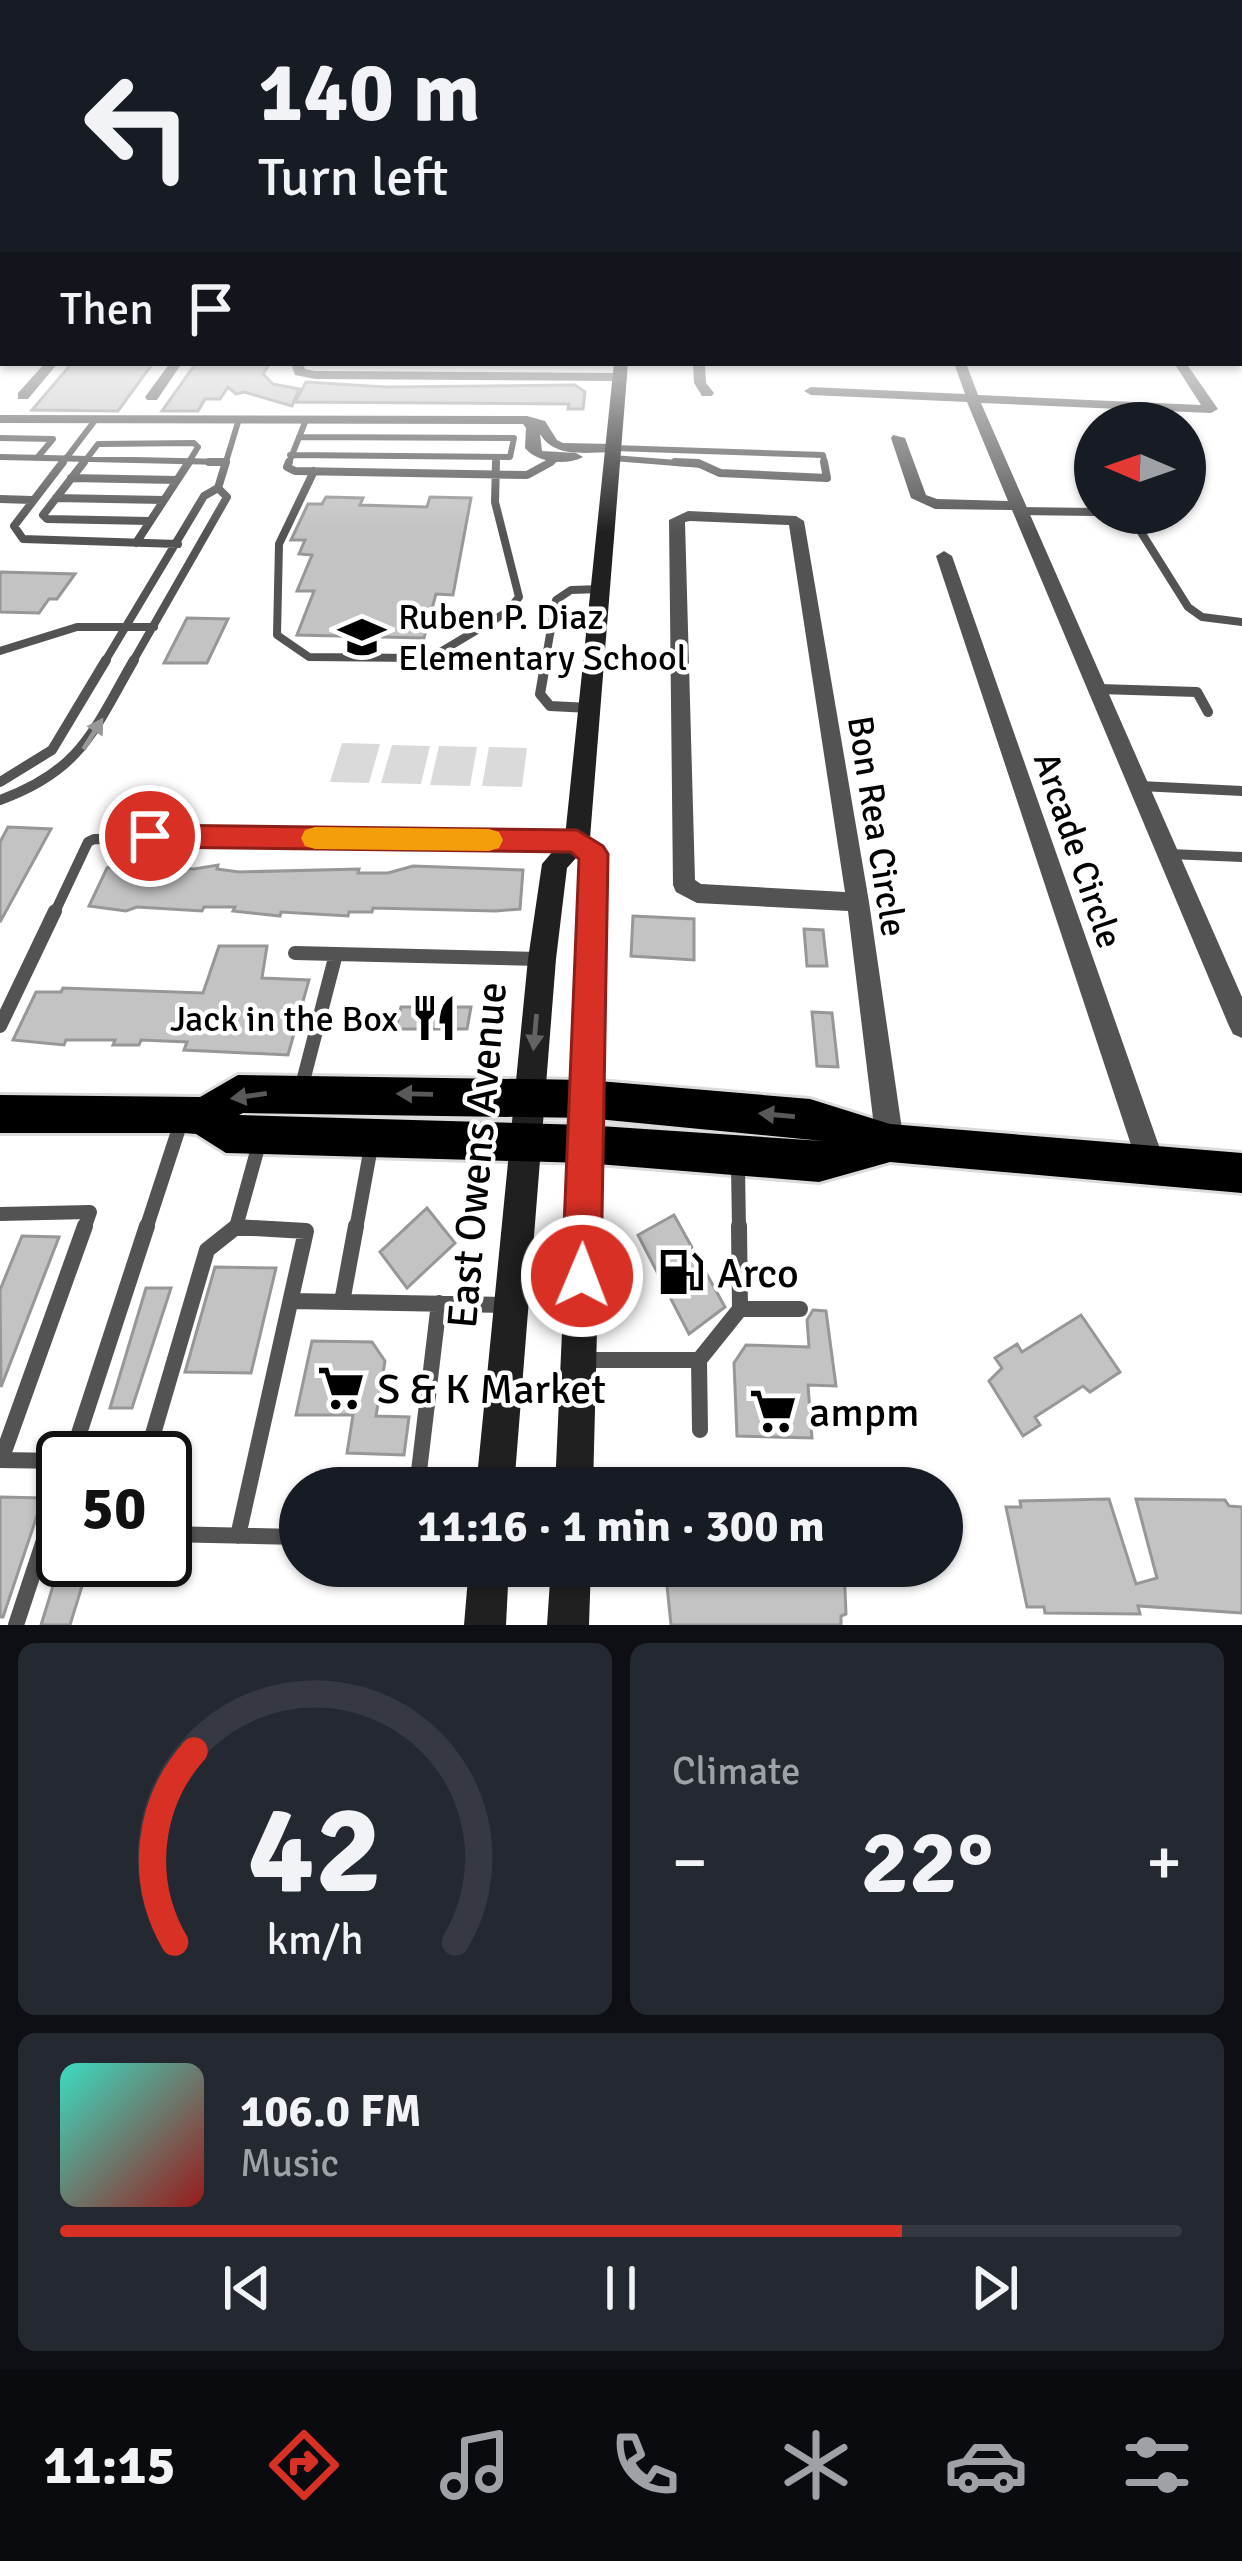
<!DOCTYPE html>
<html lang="en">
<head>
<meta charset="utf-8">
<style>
	:root { --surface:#171b24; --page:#242831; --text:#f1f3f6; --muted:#9ea1a6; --line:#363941; --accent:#d93025 }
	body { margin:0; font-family:Signika,sans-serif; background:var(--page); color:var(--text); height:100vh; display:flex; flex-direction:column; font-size:45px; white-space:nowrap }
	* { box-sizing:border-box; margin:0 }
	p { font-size:39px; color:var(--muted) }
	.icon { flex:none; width:66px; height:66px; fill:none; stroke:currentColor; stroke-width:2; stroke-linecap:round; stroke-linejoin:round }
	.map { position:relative; height:1625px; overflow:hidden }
	.details { display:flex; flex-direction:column; gap:18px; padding:18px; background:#0d0f14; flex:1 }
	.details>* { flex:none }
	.top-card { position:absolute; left:0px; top:0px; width:1242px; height:366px; box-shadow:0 3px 9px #0004; background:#171b24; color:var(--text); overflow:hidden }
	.needle { width:78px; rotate:272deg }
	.buttons { position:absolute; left:1074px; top:402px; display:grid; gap:24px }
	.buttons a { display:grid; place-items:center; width:132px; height:132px; border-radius:50%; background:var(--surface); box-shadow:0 3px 9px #0004; font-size:60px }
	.speed { position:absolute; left:36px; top:1431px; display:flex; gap:24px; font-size:60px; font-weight:700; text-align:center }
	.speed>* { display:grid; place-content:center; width:156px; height:156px; border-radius:50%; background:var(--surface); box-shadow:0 3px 9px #0004; line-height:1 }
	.speed .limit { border:6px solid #111; border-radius:18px; background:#fff; color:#111 }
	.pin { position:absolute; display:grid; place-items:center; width:102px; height:102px; color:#fff; margin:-51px; border:6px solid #fff; border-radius:50%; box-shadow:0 3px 12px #0007 }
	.me { position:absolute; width:132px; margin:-66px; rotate:1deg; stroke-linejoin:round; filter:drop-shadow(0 0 9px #0008) }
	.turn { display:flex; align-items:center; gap:42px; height:252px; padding:0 60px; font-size:54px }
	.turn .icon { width:156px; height:156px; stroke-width:2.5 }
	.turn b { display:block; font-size:84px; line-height:102px }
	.then { display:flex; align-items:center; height:114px; padding:0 60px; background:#0003; gap:24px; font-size:45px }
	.big { font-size:90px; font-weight:700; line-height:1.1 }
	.details .tile { flex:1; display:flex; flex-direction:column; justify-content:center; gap:18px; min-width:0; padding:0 42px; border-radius:18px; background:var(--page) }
	.details .dial { align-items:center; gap:0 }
	.dial svg { height:312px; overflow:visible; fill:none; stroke:var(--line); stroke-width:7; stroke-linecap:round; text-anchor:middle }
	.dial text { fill:var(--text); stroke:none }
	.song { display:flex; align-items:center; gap:36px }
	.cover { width:144px; height:144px; border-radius:18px; background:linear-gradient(135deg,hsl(170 70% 55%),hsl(0 70% 35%)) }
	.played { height:12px; border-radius:6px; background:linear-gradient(90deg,var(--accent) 75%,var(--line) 75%) }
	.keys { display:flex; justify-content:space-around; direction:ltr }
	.heat { display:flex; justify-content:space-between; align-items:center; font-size:66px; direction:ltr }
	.details .tiles { flex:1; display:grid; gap:18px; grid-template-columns:1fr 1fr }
	.tile:last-child { grid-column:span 2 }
	.trip { position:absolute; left:279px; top:1467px; width:684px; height:120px; border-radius:60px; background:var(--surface); box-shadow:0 3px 9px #0004; font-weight:700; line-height:120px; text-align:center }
	.menu { display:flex; height:192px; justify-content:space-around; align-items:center; background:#090b0e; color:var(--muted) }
	.menu .icon { width:84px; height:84px }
	.menu .selected { color:var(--accent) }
	.menu b { font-size:54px; color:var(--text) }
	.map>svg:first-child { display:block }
</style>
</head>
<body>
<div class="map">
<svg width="1242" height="1625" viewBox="0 0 1242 1625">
	<rect width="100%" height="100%" fill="#fff"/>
	<path fill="#dadada" d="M342,743l38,1 -11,39 -39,-1z
		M392,745l38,1 -9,38 -40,-1z
		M439,746l38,1 -7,39 -40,-1z
		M489,747l38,1 -5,39 -40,-1z"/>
	<path fill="#c3c3c3" stroke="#979797" stroke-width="3" d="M72,363h81l-35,48 -86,-1z
		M196,363h74l-7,11 10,10 26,5 -7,17 -48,-14 -8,2 -8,-7 -8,12h-15l-7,12h-36z
		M306,382l79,5 190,-2 10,7 -2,17h-15l1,-5 -274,-2z
		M326,497l37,1 -3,7 67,2 3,-10 41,1 -18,97 -17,-1 -12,44 -127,-3 17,-44h-17l15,-36 -13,-1 6,-14h-14l17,-36h14z
		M0,572l39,1 36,1 -18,25h-8l-10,14 -39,-1z
		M187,618l41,1 -21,44h-43z
		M8,827l43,2 -51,93v-80z
		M131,865l63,4 24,-4 -1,4 22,3 120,-3 -1,4h30l25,-7 110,4 -3,39 -24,2 -123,-3 -1,4h-23l-1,4 -67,-4 -1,4 -47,-5 2,-4h-31l-2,4 -65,-4 -11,4 -37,-5 18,-38z
		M633,916l61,3v41l-63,-4z
		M804,929l19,1 4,36h-20z
		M219,946h48l-5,32 47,2 -21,75 -104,-5 3,-8 -46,-2 -2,5h-26l2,-5h-49l-2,5 -51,-5 23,-48h25l2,-4 140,5z
		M401,1007h70l-4,22h-71z
		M812,1012l20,1 6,54 -21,-1z
		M427,1208l28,35 -48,45 -27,-36z
		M674,1215l51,92 -36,27 -51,-99z
		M22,1236l37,1 -58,150 -1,-97z
		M215,1267l61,1 -25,105 -66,-1z
		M146,1288h25l-39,120h-22z
		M813,1310l13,1 10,75 -28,-1 4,53 -75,-2 -3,-73 12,-18 63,2 -2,-27z
		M1081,1315l39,57 -30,20 -7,-6 -48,31 5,8 -17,11 -34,-55 13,-13 -7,-10 22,-14 5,8z
		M312,1341l60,1 13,19 -9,55 33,1 -5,38 -57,-2 6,-38h-57z
		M0,1497l43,1 -40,119h-3z
		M1109,1499l27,85 21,-6 -21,-79 89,1 4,6 13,1v106l-104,-7 2,8 -95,-1 -1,-6h-17l-21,-100h15l-1,-6z
		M61,1560h29l-20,65h-29z
		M665,1566h179l2,48 -5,2v9h-170z"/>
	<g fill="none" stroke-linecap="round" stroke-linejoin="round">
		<defs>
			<path id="primary" d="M238,1075l349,5 223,19 80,25 352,29v40l-352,-31 -71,20 -234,-19 -359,-10 -30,-19 -12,-1h-184v-38l200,2zM243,1113l344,5 236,23 -238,-16 -346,-10z"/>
		</defs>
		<use href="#primary" stroke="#dbdbdb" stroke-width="6"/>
		<path stroke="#535353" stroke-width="6" d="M0,438l53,1 -16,19
			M614,448l209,7 2,10
			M290,455l220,2 4,-19 -215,-1
			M0,457l225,5
			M613,458l89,7
			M61,465l35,-46
			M82,465l16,-21 96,-1 4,4 -11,18
			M225,465l14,-46
			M288,465l18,-45
			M496,465v-8
			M546,465l10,-6"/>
		<path stroke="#535353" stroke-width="8" d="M63,462l-49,64 9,13 155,5
			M84,462l-41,53 4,4 103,2
			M209,462h16
			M289,462l-2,5 8,4 232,4 24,-13
			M675,462l23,1 22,10 107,5 -3,-16
			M314,471l-35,73 -2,91 32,22 110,1 23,-7 65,-39 12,-15 -24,-95 1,-40
			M71,478l106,2
			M218,488l8,-26
			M56,498l108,2
			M0,499l32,1
			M1020,511l75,1
			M1129,513l59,94 14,10 40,5
			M136,543l53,-81
			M0,651l77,-24h77
			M104,663l100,-167 14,-8 9,9 -95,166
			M545,663l11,-63 15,-10 30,-1"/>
		<path stroke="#535353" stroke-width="10" d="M546,660l-6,34 10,12 40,2
			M1099,689l98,3 11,20
			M0,782l52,-32 54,-90
			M1140,786l102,5
			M0,800c82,-30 93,-69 134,-140
			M1169,854l73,3
			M54,914l34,-72 6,-3 481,2"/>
		<path stroke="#535353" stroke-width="14" d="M295,953l244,6
			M0,1026l55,-115
			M301,1089l35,-135
			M738,1167l1,62
			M0,1214l90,-2 -6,17
			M236,1227l23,-83
			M146,1229l36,-110
			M233,1229h39
			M356,1229l15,-82"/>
		<path stroke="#535353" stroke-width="16" d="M292,1301l214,4
			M342,1302l14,-76
			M740,1309h60
			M583,1360h116l41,-51 -1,-83
			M699,1360l1,70
			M71,1458l76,-232
			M146,1458l61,-208 29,-23 70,4 -68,305
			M0,1460l63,1
			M1,1460l84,-234
			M417,1488l22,-185
			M165,1534l135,3
			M16,1625l47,-142"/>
		<path fill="#535353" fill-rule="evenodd" d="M0,319h3v8h-3z
			M1239,347l3,1v8l-3,-1z
			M45,363h13l-30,36h-10v-6z
			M170,363h12l-25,37h-10l-2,-3z
			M291,363h12l2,6 10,2 305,2 6,4 -6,4 -305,-2 -20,-4z
			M693,363h12l1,20 8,10 -2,3h-10l-8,-13z
			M954,363h12l12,32 223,10 -27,-42h12l32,46 -7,4 -230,-10 261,594v41l-9,-4 -4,-8 -217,-516 -77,-1 -24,-11 -20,-60 2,-3 12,3 21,57 11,4 71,2 -41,-99 -156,-7 -7,-4 7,-4 154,7z
			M0,415l527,1 18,5 12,19 6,3 51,1 7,4 -7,4c-26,0 -59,7 -74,-18l2,17 34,2 7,4c-16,9 -46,6 -58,-9l1,-20 -3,-4 -523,-1z
			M688,511l108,5 8,5 65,381 35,241 -4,10 -10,4 -10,-4 -4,-10 -28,-232 -151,-8 -21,-11 -3,-7 -4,-365zM690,521l99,4 56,367 -144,-8 -6,-4 -10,-358z
			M944,551l8,5 214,610 -4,10 -10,4 -10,-4 -4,-10 -202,-610z"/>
		<path fill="#202020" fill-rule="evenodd" d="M1239,313l3,1v10l-3,-1z
			M3,333v10l-3,1v-10z
			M614,363h14l-38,475 19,22 -16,628h-38l28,-625 -6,-6 -10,11 -11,91 -42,529h-38l52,-529 14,-95 23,-27z
			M469,1566h40l-3,59h-42z
			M551,1566h40l-2,59h-42z"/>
		<use href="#primary" fill="#000" fill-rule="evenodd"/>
	</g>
	<defs><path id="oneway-solid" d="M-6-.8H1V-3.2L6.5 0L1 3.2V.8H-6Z" transform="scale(3)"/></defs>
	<use fill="#989898" href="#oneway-solid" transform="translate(93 734) rotate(-58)"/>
	<use fill="#636363" href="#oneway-solid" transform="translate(535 1032) rotate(95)"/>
	<g fill="#595959">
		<use href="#oneway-solid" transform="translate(415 1094) rotate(-179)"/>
		<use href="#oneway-solid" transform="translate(249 1096) rotate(172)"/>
		<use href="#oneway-solid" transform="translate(777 1115) rotate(-175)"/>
	</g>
	<linearGradient id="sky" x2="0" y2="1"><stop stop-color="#8baccc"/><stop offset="0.57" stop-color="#fff"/><stop offset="1" stop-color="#fff" stop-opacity="0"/></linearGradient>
	<rect width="1242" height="533" fill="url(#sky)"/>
	<path fill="#d93025" stroke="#8d1f18" stroke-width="3" d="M150,825l427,5 26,16 5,8 -7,422 -6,14 -13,6 -14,-6 -6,-14 17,-417 -8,-7 -421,-5 -10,-3 -4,-8 4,-8z"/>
	<path fill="#f59e0b" d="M315,827l174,2 10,3 4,8 -4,8 -10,3 -174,-2 -10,-3 -4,-8 4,-8z"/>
	<defs>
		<symbol id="school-bare" viewBox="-9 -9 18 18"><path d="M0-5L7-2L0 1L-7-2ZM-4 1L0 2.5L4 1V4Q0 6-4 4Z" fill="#000" stroke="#fff" stroke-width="2.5" paint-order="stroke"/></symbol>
		<symbol id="restaurant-bare" viewBox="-9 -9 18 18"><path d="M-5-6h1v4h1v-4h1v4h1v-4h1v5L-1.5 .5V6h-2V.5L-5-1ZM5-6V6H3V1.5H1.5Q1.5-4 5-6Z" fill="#000" stroke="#fff" stroke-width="2.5" paint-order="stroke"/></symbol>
		<symbol id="fuel-bare" viewBox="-9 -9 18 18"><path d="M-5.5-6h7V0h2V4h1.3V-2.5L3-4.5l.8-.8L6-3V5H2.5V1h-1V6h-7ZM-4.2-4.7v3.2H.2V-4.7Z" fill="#000" stroke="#fff" stroke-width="2.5" paint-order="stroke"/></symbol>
		<symbol id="supermarket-bare" viewBox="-9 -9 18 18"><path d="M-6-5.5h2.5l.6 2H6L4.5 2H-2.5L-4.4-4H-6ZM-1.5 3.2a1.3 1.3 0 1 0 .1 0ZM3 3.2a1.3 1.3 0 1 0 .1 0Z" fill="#000" stroke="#fff" stroke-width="2.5" paint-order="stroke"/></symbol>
	</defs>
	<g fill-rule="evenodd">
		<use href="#school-bare" x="329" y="604" width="66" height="66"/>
		<use href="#restaurant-bare" x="401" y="985" width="66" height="66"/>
		<use href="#fuel-bare" x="648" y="1239" width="66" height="66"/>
		<use href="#supermarket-bare" x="308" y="1355" width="66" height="66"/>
		<use href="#supermarket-bare" x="740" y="1378" width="66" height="66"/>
	</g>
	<g text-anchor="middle" stroke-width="9" stroke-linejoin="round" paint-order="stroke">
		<g font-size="36" fill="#000" stroke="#fff" text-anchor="start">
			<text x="398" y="629">Ruben P. Diaz<tspan x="398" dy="41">Elementary School</tspan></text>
			<text x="398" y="1031" text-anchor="end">Jack in the Box</text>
		</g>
		<g font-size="36" fill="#000" stroke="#fff">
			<text transform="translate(878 826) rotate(81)" y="13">Bon Rea Circle</text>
			<text transform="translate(1079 850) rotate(71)" y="13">Arcade Circle</text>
		</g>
		<g font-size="42" fill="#000" stroke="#fff">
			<text transform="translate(476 1155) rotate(-85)" y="15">East Owens Avenue</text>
		</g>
		<g font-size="42" fill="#000" stroke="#fff" text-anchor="start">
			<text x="717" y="1287">Arco</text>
			<text x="377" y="1403">S &amp; K Market</text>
			<text x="809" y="1426">ampm</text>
		</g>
	</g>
</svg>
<div class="buttons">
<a><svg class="needle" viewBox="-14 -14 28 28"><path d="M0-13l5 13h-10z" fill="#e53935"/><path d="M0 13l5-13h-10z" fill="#9ea1a6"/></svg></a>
</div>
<div class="speed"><div class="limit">50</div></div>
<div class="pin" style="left:150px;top:836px;background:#d93025"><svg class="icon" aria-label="arrive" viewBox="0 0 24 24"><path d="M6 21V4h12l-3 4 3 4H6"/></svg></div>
<svg class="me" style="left:582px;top:1276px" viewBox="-20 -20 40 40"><circle r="17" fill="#d93025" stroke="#fff" stroke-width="3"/><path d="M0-11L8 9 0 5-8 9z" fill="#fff"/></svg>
<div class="trip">11:16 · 1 min · 300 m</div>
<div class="top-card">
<div class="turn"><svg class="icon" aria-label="left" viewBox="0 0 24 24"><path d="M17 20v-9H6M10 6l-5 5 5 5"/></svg><div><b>140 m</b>Turn left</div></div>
<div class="then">Then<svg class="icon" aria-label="arrive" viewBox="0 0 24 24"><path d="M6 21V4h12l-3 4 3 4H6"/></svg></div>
</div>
</div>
<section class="details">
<div class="tiles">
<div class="tile dial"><svg viewBox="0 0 100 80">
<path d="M14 69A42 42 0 1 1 86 69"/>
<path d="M14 69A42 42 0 0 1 19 20" stroke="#d93025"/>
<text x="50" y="56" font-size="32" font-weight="700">42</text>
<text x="50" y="72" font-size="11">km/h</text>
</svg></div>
<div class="tile"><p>Climate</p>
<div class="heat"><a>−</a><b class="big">22°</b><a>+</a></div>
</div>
<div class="tile">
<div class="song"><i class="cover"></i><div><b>106.0 FM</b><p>Music</p></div></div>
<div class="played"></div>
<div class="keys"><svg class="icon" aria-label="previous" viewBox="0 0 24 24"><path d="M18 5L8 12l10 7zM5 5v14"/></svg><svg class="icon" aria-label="pause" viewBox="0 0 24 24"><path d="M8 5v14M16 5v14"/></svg><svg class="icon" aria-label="next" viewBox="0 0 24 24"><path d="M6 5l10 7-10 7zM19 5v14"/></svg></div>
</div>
</div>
</section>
<nav class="menu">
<b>11:15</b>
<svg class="icon selected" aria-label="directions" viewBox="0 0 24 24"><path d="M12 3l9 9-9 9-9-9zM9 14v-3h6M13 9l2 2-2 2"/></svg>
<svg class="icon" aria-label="music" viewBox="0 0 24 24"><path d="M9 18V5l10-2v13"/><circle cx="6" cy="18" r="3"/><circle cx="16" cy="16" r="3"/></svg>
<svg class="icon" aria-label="phone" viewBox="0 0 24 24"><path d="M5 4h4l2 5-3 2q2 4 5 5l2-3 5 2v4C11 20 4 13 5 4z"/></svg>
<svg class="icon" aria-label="climate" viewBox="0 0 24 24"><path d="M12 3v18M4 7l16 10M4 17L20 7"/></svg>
<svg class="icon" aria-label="car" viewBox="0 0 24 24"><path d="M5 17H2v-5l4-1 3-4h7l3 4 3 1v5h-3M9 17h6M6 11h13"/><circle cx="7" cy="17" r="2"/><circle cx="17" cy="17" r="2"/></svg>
<svg class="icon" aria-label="filters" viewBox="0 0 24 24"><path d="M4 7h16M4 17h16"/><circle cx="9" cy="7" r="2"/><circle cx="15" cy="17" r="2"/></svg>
</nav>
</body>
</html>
